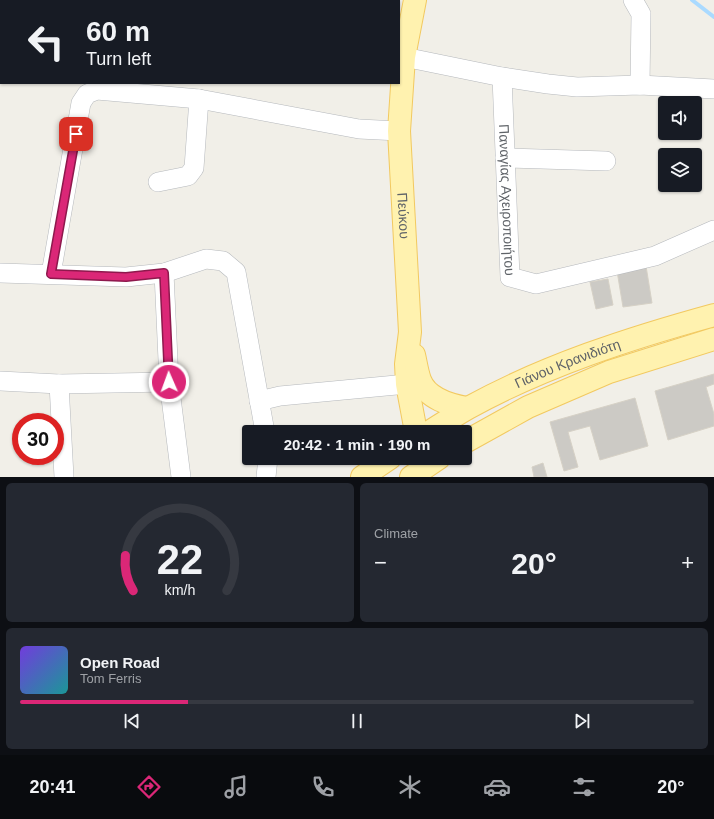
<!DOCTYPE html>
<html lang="en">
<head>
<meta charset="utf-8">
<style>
	:root { --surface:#171b24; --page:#242831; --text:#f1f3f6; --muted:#9ea1a6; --line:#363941; --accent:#db2777 }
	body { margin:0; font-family:Arial,sans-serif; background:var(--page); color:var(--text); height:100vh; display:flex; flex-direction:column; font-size:15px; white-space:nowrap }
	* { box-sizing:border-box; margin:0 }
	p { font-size:13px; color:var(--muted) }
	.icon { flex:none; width:22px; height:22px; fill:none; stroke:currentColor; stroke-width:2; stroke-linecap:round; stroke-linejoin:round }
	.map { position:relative; height:477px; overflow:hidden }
	.sheet { display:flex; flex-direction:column; gap:6px; padding:6px; background:#0d0f14; flex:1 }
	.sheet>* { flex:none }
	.top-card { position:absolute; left:0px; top:0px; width:400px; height:84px; box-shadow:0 1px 3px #0004; background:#171b24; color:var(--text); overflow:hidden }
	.controls { position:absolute; left:658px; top:96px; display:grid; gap:8px }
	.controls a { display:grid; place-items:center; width:44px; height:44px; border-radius:4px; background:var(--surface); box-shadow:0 1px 3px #0004; font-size:20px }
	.speed { position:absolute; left:12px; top:413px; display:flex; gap:8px; font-size:20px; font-weight:700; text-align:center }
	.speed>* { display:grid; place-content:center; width:52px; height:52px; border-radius:50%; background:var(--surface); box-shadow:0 1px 3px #0004; line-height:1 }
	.speed .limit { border:6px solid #d22; background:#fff; color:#111 }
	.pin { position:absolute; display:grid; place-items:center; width:34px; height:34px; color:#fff; margin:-17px; border-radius:8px; box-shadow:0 2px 6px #0006 }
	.me { position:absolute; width:44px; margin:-22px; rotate:358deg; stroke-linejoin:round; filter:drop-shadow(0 0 3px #0008) }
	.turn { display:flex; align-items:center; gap:14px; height:84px; padding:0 20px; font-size:18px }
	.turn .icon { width:52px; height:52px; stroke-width:2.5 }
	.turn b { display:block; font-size:28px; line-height:34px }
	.big { font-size:30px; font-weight:600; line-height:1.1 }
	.sheet .card { flex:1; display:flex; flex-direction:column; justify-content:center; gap:6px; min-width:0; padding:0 14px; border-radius:6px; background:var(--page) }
	.sheet .dial { align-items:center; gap:0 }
	.dial svg { height:104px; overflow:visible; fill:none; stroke:var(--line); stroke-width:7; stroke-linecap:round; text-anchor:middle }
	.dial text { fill:var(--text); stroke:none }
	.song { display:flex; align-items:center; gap:12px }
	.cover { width:48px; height:48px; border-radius:6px; background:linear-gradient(135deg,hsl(260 70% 55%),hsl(180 70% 35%)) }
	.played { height:4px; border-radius:2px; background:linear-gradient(90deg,var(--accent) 25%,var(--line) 25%) }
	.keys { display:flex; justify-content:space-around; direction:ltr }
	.heat { display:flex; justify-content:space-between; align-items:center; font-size:22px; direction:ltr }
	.sheet .tiles { flex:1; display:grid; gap:6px; grid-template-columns:1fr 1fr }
	.card:last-child { grid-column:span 2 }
	.trip { position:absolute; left:242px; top:425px; width:230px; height:40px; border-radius:4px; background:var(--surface); box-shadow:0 1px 3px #0004; font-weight:600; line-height:40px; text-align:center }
	.tab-bar { display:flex; height:64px; justify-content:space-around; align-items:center; background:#090b0e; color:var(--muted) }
	.tab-bar .icon { width:28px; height:28px }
	.tab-bar .on { color:var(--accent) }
	.tab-bar b { font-size:18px; color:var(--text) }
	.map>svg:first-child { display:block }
</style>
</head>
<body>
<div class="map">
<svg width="714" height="477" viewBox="0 0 714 477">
	<rect width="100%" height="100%" fill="#f1efe8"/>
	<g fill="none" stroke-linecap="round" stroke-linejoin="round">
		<path stroke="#aadaff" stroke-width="4" d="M106,0l3,1
			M692,0l22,17"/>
	</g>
	<path fill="#cccac5" stroke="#d6d1c6" d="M646,266l6,37 -29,4 -6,-36z
		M608,279l5,26 -17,4 -6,-27z
		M714,374v10l-8,3 8,27v12l-46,14 -13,-49z
		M635,398l13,48 -48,14 -10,-34 -22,6 10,35 -14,4 -14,-49z
		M543,463l4,14h-13l-2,-10z"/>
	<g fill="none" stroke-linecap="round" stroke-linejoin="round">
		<defs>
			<g id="minor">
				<path d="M633,0l8,14 -1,71"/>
				<path d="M404,57l98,20 46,7 29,3 63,-2 74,4"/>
				<path id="s1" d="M502,77l8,200 26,7 119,-28 59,-26"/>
				<path d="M199,99l160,30 40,2"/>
				<path d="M505,158l101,3"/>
				<path d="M0,273l126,4 38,-4 42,-14 17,2 13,11 29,160"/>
				<path d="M164,273l5,109 12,95"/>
				<path d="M51,274l30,-171 6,-9 10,-4 102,9 -5,69 -6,8 -30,6"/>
				<path d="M0,381l59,3 110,-2"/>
				<path d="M59,384l5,93"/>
				<path d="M259,401l21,-5 127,-12"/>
				<path d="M266,477l2,-19"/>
			</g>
			<g id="major">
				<path id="s2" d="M415,0l-11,57 -5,74 11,201 -4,32 1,20 9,48"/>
				<path d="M414,355c2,8 3,17 6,25 7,19 30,25 47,28"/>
				<path id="s3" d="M429,432c13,-8 25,-16 39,-24 76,-42 162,-70 246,-93"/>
				<path d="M465,442l63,-35 81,-35 105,-33"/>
				<path d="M362,477l28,-19"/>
				<path d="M411,477l28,-19"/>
			</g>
		</defs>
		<use href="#minor" stroke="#b5b8bc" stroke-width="20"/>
		<use href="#major" stroke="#f2c960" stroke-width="24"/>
		<use href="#minor" stroke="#fff" stroke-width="19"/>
		<use href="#major" stroke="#fff2af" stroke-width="22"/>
	</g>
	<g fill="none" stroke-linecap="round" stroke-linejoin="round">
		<defs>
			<path id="route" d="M76,134l-25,140 75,3 38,-4 5,109"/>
		</defs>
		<use href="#route" stroke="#8e194d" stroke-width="10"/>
		<use href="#route" stroke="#db2777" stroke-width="7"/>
	</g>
	<g text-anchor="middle" stroke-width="3" stroke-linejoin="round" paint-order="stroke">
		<g font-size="14" fill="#5f6368" stroke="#fff">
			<text dy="5" stroke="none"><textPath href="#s1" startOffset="123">Παναγίας Αχειροποιήτου</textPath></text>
			<text dy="5" stroke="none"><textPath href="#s2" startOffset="217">Πεύκου</textPath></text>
			<text dy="5" stroke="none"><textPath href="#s3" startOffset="155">Γιάνου Κρανιδιότη</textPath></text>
		</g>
	</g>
</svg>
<div class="controls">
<a><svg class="icon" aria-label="sound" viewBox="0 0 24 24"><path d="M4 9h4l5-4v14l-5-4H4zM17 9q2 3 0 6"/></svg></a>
<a><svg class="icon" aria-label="layers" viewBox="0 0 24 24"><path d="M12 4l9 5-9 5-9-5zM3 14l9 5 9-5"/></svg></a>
</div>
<div class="speed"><div class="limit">30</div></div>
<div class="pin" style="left:76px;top:134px;background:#d93025"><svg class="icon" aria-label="arrive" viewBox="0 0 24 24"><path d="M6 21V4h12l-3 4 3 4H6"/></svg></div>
<svg class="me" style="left:169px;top:382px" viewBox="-20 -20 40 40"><circle r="17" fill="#db2777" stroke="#fff" stroke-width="3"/><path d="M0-11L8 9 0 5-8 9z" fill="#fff"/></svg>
<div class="trip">20:42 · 1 min · 190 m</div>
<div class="top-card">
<div class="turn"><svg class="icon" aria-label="left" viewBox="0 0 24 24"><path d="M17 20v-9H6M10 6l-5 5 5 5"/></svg><div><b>60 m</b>Turn left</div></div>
</div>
</div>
<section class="sheet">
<div class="tiles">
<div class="card dial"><svg viewBox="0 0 100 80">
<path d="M14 69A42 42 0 1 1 86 69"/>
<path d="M14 69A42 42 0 0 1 8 42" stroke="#db2777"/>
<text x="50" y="56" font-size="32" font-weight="700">22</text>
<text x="50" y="72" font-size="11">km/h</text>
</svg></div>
<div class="card"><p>Climate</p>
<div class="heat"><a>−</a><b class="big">20°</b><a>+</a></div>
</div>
<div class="card">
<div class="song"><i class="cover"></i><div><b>Open Road</b><p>Tom Ferris</p></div></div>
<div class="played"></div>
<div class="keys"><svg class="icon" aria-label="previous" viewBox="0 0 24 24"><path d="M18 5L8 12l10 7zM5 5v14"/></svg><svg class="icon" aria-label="pause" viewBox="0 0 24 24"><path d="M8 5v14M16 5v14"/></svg><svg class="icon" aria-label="next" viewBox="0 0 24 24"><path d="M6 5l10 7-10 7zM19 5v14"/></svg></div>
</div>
</div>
</section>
<nav class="tab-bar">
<b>20:41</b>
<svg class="icon on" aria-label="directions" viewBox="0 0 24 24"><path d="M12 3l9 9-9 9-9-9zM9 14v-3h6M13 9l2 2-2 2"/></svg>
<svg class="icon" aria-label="music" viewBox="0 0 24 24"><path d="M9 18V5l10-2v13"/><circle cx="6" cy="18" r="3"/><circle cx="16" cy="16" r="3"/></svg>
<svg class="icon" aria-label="phone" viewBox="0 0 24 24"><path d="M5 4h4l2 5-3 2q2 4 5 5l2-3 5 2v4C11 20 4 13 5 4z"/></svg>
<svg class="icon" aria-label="climate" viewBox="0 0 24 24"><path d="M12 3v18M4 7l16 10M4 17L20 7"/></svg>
<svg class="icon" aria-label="car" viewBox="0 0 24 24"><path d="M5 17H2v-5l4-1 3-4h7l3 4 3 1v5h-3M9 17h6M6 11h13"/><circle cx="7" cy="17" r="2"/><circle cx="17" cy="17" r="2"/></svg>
<svg class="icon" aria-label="filters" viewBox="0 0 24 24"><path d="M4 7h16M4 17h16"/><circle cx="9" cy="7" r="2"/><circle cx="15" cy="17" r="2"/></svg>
<b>20°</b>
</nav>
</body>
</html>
